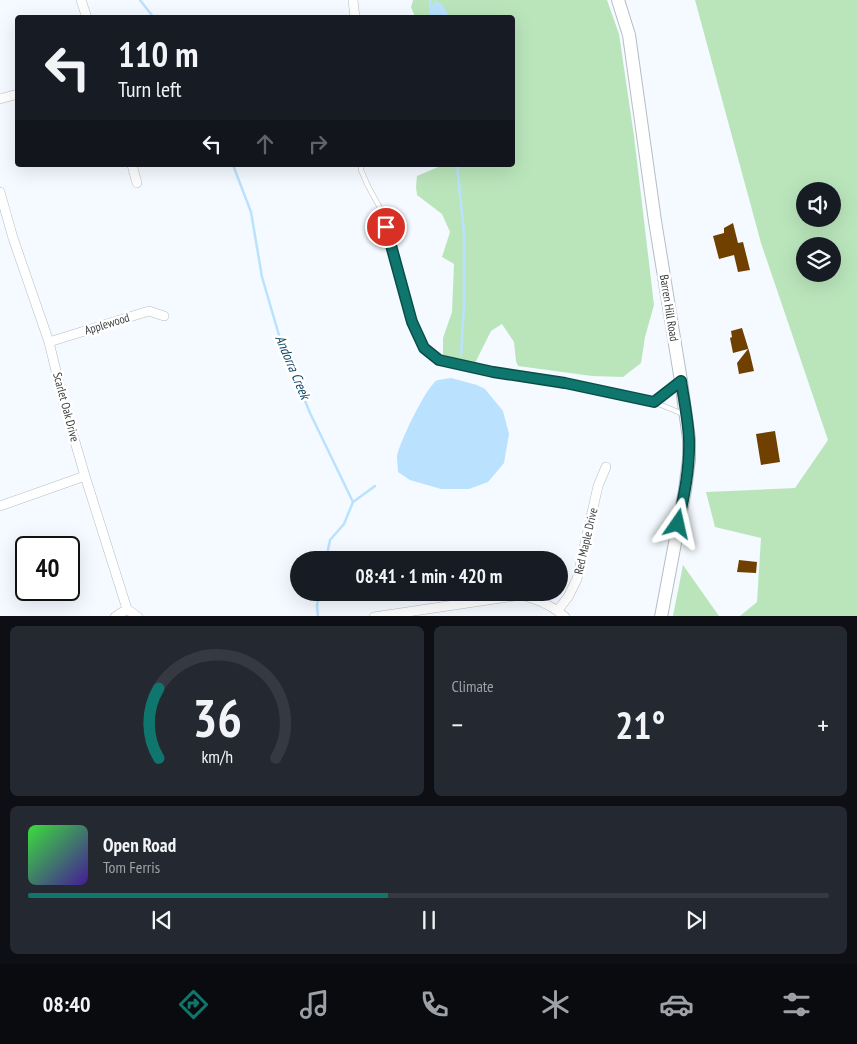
<!DOCTYPE html>
<html lang="en">
<head>
<meta charset="utf-8">
<style>
	:root { --surface:#171b24; --page:#242831; --text:#f1f3f6; --muted:#9ea1a6; --line:#363941; --accent:#0f766e }
	body { margin:0; font-family:"PT Sans Narrow",sans-serif; background:var(--page); color:var(--text); height:100vh; display:flex; flex-direction:column; font-size:19px; white-space:nowrap }
	* { box-sizing:border-box; margin:0 }
	p { font-size:16px; color:var(--muted) }
	.icon { flex:none; width:28px; height:28px; fill:none; stroke:currentColor; stroke-width:2; stroke-linecap:round; stroke-linejoin:round }
	.map { position:relative; height:616px; overflow:hidden }
	.panel { display:flex; flex-direction:column; gap:10px; padding:10px; background:#0d0f14; flex:1 }
	.panel>* { flex:none }
	.banner { position:absolute; left:15px; top:15px; width:500px; height:152px; border-radius:5px; box-shadow:0 5px 20px #0002; background:#171b24; color:var(--text); overflow:hidden }
	.buttons { position:absolute; left:796px; top:182px; display:grid; gap:10px }
	.buttons a { display:grid; place-items:center; width:45px; height:45px; border-radius:50%; background:var(--surface); box-shadow:0 5px 20px #0002; font-size:25px }
	.speed { position:absolute; left:15px; top:536px; display:flex; gap:10px; font-size:25px; font-weight:700; text-align:center }
	.speed>* { display:grid; place-content:center; width:65px; height:65px; border-radius:50%; background:var(--surface); box-shadow:0 5px 20px #0002; line-height:1 }
	.speed .limit { border:2px solid #111; border-radius:8px; background:#fff; color:#111 }
	.pin { position:absolute; display:grid; place-items:center; width:42px; height:42px; color:#fff; margin:-21px; border:2px solid #fff; border-radius:50%; box-shadow:0 1px 5px #0007 }
	.me { position:absolute; width:55px; margin:-28px; rotate:11deg; stroke-linejoin:round; filter:drop-shadow(0 0 4px #0008) }
	.turn { display:flex; align-items:center; gap:18px; height:105px; padding:0 20px; font-size:22px }
	.turn .icon { width:65px; height:65px; stroke-width:2.5 }
	.turn b { display:block; font-size:35px; line-height:42px }
	.lanes { display:flex; align-items:center; height:48px; padding:0 20px; background:#0003; justify-content:center; gap:25px; direction:ltr }
	.lanes .off { opacity:.35 }
	.big { font-size:38px; font-weight:800; line-height:1.1 }
	.panel .widget { flex:1; display:flex; flex-direction:column; justify-content:center; gap:8px; min-width:0; padding:0 18px; border-radius:8px; background:var(--page) }
	.panel .dial { align-items:center; gap:0 }
	.dial svg { height:130px; overflow:visible; fill:none; stroke:var(--line); stroke-width:7; stroke-linecap:round; text-anchor:middle }
	.dial text { fill:var(--text); stroke:none }
	.song { display:flex; align-items:center; gap:15px }
	.cover { width:60px; height:60px; border-radius:8px; background:linear-gradient(135deg,hsl(120 70% 55%),hsl(260 70% 35%)) }
	.played { height:5px; border-radius:2px; background:linear-gradient(90deg,var(--accent) 45%,var(--line) 45%) }
	.keys { display:flex; justify-content:space-around; direction:ltr }
	.heat { display:flex; justify-content:space-between; align-items:center; font-size:28px; direction:ltr }
	.panel .tiles { flex:1; display:grid; gap:10px; grid-template-columns:1fr 1fr }
	.widget:last-child { grid-column:span 2 }
	.trip { position:absolute; left:290px; top:551px; width:278px; height:50px; border-radius:25px; background:var(--surface); box-shadow:0 5px 20px #0002; font-weight:800; line-height:50px; text-align:center }
	.tabs { display:flex; height:80px; justify-content:space-around; align-items:center; background:#090b0e; color:var(--muted) }
	.tabs .icon { width:35px; height:35px }
	.tabs .selected { color:var(--accent) }
	.tabs b { font-size:22px; color:var(--text) }
	.map>svg:first-child { display:block }
</style>
</head>
<body>
<div class="map">
<svg width="857" height="617" viewBox="0 0 857 617">
	<rect width="100%" height="100%" fill="#f4faff"/>
	<path fill="#bae5bb" fill-rule="evenodd" d="M413,0h194l12,34 15,102 20,169 -9,32 -4,26 -18,14 -31,-1 -74,-10 -2,-5 -2,-19 -12,-18 -11,7 -16,32 -32,-8v-17l9,-26 2,-48 -12,-7 8,-25 -8,-18 -25,-19 -1,-8 1,-11 26,-11h69v-147l-97,-1 -4,-10z
		M695,0h162v616h-117l17,-14 4,-64 -46,-11 -9,-35 89,-4 33,-48 -67,-197zM805,191h27v28h-27zM832,246v28h-27v-28z
		M683,565l36,51h-46z"/>
	<path fill="#bae2fe" d="M434,1c9,1 12,9 15,16h-19v-4z
		M451,378l26,7 8,4 18,22 6,23 -5,29 -16,19 -19,7h-28l-31,-9 -12,-8c0,-5 -1,-11 -1,-15 2,-14 29,-69 39,-76 4,-2 11,-2 15,-3z"/>
	<g fill="none" stroke-linecap="round" stroke-linejoin="round">
		<path stroke="#bae2fe" stroke-width="2.5" d="M140,0l14,18
			M430,0l1,18
			M233,165l18,47 11,65 19,65 29,71 43,89 -9,22 -14,16 -4,20
			M457,165l7,68v73l-3,49
			M353,502l22,-16
			M318,617l-1,-12 3,-13"/>
	</g>
	<path fill="#704000" d="M733,223l5,20 5,-1 7,28 -12,2 -4,-17 -15,4 -6,-23 11,-3v-5z
		M742,328l8,26 4,17 -15,3 -2,-11 11,-14 -15,4 -3,-15 2,-1 -1,-6z
		M775,431l5,31 -19,3 -5,-31z
		M739,560l18,2 -1,11 -19,-1z"/>
	<g fill="none" stroke-linecap="round" stroke-linejoin="round">
		<defs>
			<path id="lane" d="M361,165v5l7,16 11,20 7,21 26,95 12,26 15,11 54,14 72,10 89,19 29,12
				M654,402l24,-19"/>
			<path id="street" d="M81,0l6,18
				M353,0l2,18
				M0,99l18,-5
				M132,165l5,18
				M0,192l13,46 36,104 15,62 21,72 42,133 11,8
				M49,342l100,-31 15,5
				M0,506l85,-30
				M558,610l10,-13 9,-18 21,-93 8,-19
				M115,617l12,-8
				M374,617l147,-22c16,4 32,11 44,22"/>
			<path id="secondary" d="M618,0l11,35 26,186 26,160 8,58v20l-4,31 -24,127"/>
		</defs>
		<use href="#lane" stroke="#b6bec3" stroke-width="5.5"/>
		<use href="#street" stroke="#b6bec3" stroke-width="10"/>
		<use href="#secondary" stroke="#b6bec3" stroke-width="14"/>
		<use href="#lane" stroke="#fff" stroke-width="4.5"/>
		<use href="#street" stroke="#fff" stroke-width="9"/>
		<use href="#secondary" stroke="#fff" stroke-width="12"/>
	</g>
	<g fill="none" stroke-linecap="round" stroke-linejoin="round">
		<defs>
			<path id="route" d="M386,227l26,95 12,26 15,12 54,12 72,11 89,19 27,-21c3,19 7,38 8,58 1,29 -5,57 -11,85"/>
		</defs>
		<use href="#route" stroke="#0a4d48" stroke-width="12"/>
		<use href="#route" stroke="#0f766e" stroke-width="9"/>
	</g>
	<g text-anchor="middle" stroke-width="5" stroke-linejoin="round" paint-order="stroke">
		<g font-size="12" fill="#3a3d3f" stroke="#fff">
			<text transform="translate(669 308) rotate(81)" y="4">Barren Hill Road</text>
			<text transform="translate(107 324) rotate(-17)" y="4">Applewood</text>
			<text transform="translate(66 407) rotate(75)" y="4">Scarlet Oak Drive</text>
			<text transform="translate(586 541) rotate(-77)" y="4">Red Maple Drive</text>
		</g>
		<g font-size="14" font-style="italic" fill="#134866" stroke="#fff">
			<text transform="translate(293 367) rotate(67)" y="5">Andorra Creek</text>
		</g>
	</g>
</svg>
<div class="buttons">
<a><svg class="icon" aria-label="sound" viewBox="0 0 24 24"><path d="M4 9h4l5-4v14l-5-4H4zM17 9q2 3 0 6"/></svg></a>
<a><svg class="icon" aria-label="layers" viewBox="0 0 24 24"><path d="M12 4l9 5-9 5-9-5zM3 14l9 5 9-5"/></svg></a>
</div>
<div class="speed"><div class="limit">40</div></div>
<div class="pin" style="left:386px;top:227px;background:#d93025"><svg class="icon" aria-label="arrive" viewBox="0 0 24 24"><path d="M6 21V4h12l-3 4 3 4H6"/></svg></div>
<svg class="me" style="left:678px;top:524px" viewBox="-20 -20 40 40"><path d="M0-17L14 15 0 8-14 15z" fill="#0f766e" stroke="#fff" stroke-width="4"/></svg>
<div class="trip">08:41 · 1 min · 420 m</div>
<div class="banner">
<div class="turn"><svg class="icon" aria-label="left" viewBox="0 0 24 24"><path d="M17 20v-9H6M10 6l-5 5 5 5"/></svg><div><b>110 m</b>Turn left</div></div>
<div class="lanes"><svg class="icon" aria-label="left" viewBox="0 0 24 24"><path d="M17 20v-9H6M10 6l-5 5 5 5"/></svg><svg class="icon off" aria-label="ahead" viewBox="0 0 24 24"><path d="M12 20V5M6 11l6-6 6 6"/></svg><svg class="icon off" aria-label="right" viewBox="0 0 24 24"><path d="M7 20v-9h11M14 6l5 5-5 5"/></svg></div>
</div>
</div>
<section class="panel">
<div class="tiles">
<div class="widget dial"><svg viewBox="0 0 100 80">
<path d="M14 69A42 42 0 1 1 86 69"/>
<path d="M14 69A42 42 0 0 1 14 26" stroke="#0f766e"/>
<text x="50" y="56" font-size="32" font-weight="700">36</text>
<text x="50" y="72" font-size="11">km/h</text>
</svg></div>
<div class="widget"><p>Climate</p>
<div class="heat"><a>−</a><b class="big">21°</b><a>+</a></div>
</div>
<div class="widget">
<div class="song"><i class="cover"></i><div><b>Open Road</b><p>Tom Ferris</p></div></div>
<div class="played"></div>
<div class="keys"><svg class="icon" aria-label="previous" viewBox="0 0 24 24"><path d="M18 5L8 12l10 7zM5 5v14"/></svg><svg class="icon" aria-label="pause" viewBox="0 0 24 24"><path d="M8 5v14M16 5v14"/></svg><svg class="icon" aria-label="next" viewBox="0 0 24 24"><path d="M6 5l10 7-10 7zM19 5v14"/></svg></div>
</div>
</div>
</section>
<nav class="tabs">
<b>08:40</b>
<svg class="icon selected" aria-label="directions" viewBox="0 0 24 24"><path d="M12 3l9 9-9 9-9-9zM9 14v-3h6M13 9l2 2-2 2"/></svg>
<svg class="icon" aria-label="music" viewBox="0 0 24 24"><path d="M9 18V5l10-2v13"/><circle cx="6" cy="18" r="3"/><circle cx="16" cy="16" r="3"/></svg>
<svg class="icon" aria-label="phone" viewBox="0 0 24 24"><path d="M5 4h4l2 5-3 2q2 4 5 5l2-3 5 2v4C11 20 4 13 5 4z"/></svg>
<svg class="icon" aria-label="climate" viewBox="0 0 24 24"><path d="M12 3v18M4 7l16 10M4 17L20 7"/></svg>
<svg class="icon" aria-label="car" viewBox="0 0 24 24"><path d="M5 17H2v-5l4-1 3-4h7l3 4 3 1v5h-3M9 17h6M6 11h13"/><circle cx="7" cy="17" r="2"/><circle cx="17" cy="17" r="2"/></svg>
<svg class="icon" aria-label="filters" viewBox="0 0 24 24"><path d="M4 7h16M4 17h16"/><circle cx="9" cy="7" r="2"/><circle cx="15" cy="17" r="2"/></svg>
</nav>
</body>
</html>
